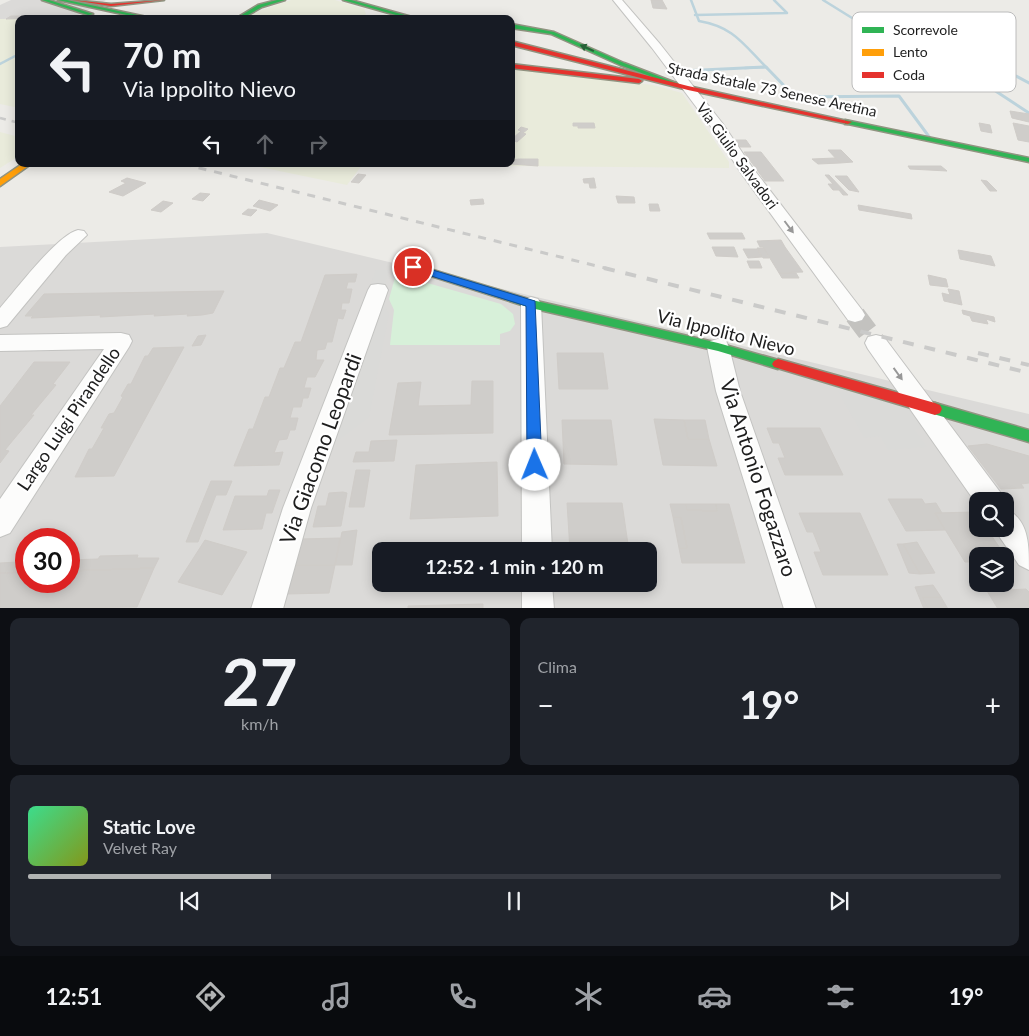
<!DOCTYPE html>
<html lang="it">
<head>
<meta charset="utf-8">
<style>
	:root { --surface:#171b24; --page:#20242c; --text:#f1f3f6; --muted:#9ea1a6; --line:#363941; --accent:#b2b4b4 }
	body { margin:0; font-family:Lato,sans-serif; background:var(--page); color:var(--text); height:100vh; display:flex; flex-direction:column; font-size:19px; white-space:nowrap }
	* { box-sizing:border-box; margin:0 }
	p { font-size:16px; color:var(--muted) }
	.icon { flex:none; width:28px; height:28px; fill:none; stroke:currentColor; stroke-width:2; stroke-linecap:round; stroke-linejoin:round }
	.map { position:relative; height:608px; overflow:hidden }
	.details { display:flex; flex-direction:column; gap:10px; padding:10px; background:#0d0f14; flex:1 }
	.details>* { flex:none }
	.banner { position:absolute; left:15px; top:15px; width:500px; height:152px; border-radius:10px; box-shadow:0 2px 12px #0003; background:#171b24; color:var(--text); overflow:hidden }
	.fabs { position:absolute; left:969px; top:492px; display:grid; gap:10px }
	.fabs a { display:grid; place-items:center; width:45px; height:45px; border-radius:10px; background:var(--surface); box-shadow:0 2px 12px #0003; font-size:25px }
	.speed { position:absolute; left:15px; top:528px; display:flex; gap:10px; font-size:25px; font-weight:700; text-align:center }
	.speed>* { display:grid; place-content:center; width:65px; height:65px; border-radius:50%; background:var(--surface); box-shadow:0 2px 12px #0003; line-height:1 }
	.speed .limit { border:8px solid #d22; background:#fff; color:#111 }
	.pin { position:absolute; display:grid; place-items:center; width:42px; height:42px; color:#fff; margin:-21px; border:2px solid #fff; border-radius:50%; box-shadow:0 1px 5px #0007 }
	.me { position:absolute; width:55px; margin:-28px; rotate:359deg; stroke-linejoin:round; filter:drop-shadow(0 0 4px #0008) }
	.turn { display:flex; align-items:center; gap:18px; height:105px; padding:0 25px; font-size:22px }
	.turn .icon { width:65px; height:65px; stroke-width:2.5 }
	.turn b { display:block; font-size:35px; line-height:42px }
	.lanes { display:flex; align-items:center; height:48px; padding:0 25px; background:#0003; justify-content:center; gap:25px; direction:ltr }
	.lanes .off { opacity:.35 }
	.big { font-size:38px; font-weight:700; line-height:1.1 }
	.details .widget { flex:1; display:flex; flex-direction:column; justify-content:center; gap:8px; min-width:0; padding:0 18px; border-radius:10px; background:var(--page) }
	.details .dial { align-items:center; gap:0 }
	.dial b { font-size:65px; line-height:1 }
	.song { display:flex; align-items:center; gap:15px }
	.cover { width:60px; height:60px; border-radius:8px; background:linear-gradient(135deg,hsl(150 70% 55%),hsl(70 70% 35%)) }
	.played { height:5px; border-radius:2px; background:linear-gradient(90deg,var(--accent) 25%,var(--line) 25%) }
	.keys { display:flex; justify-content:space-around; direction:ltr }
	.heat { display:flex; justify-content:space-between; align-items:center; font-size:28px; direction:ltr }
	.details .tiles { flex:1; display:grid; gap:10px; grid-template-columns:1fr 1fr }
	.widget:last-child { grid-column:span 2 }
	.trip { position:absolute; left:372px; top:542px; width:285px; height:50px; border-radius:10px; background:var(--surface); box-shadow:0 2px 12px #0003; font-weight:700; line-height:50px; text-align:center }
	.tabs { display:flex; height:80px; justify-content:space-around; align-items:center; background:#090b0e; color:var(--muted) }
	.tabs .icon { width:35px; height:35px }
	.tabs .selected { color:var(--accent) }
	.tabs b { font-size:22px; color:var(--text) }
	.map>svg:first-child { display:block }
</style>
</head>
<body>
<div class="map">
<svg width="1029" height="609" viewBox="0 0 1029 609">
	<rect width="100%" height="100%" fill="#ecebe7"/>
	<path fill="#dbdad8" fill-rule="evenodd" d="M11,0h95l-25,14 -14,4 -67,1v-14z
		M267,233l762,181v194l-1029,1v-362zM978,501h27v28h-27zM26,539h43v42h-43zM381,551h268v33h-268zM978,556h27v28h-27z"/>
	<path fill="#dadad8" d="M376,270h13l-7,29 7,15 -20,103 -52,39h-10z
		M838,391l75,16 14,20 -12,3 12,17 -39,3 -8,-14 -16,2z"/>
	<path fill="#e9ebdb" d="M291,0h44l29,9 2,5 -6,5h-115l8,-6z
		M0,19h19v89l-19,-4z
		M511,68l142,17 29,8 47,69v6l-220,-2 -23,-2h25z
		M0,132l19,5v19l-19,12z
		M246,164h117l-16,21z"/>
	<path fill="#d7f0d9" d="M396,274l105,30 12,10 2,10 -5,7 -10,3v11h-110l4,-35 -5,-11z"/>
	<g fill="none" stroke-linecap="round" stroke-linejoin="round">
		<path stroke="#bcd3dc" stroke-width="2.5" d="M691,0l8,21c35,6 44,23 68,47
			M823,0l42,26 79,28 16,14
			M695,15l92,-2 -13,-13
			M83,19l3,-1
			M0,64l19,-10
			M745,68l20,-1"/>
		<path stroke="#bcd3dc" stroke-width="3" d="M766,67l29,30 104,-1 31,42
			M959,67l70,46
			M682,71l83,-4
			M1014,75l15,8"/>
	</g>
	<path fill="#cfcdca" stroke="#cfccc8" d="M651,0h11l5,9 -14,-1z
		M11,16h30l-4,2 -31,1z
		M1010,111l19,3v8l-17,-4z
		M573,123h21l1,5h-17v-2h-5z
		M979,123l11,2 2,8 -11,-2z
		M1013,123l16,3v16l-11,-2z
		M521,127l7,2 -5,4 3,1 -9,8 -6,-2 10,-9 -3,-1z
		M734,140h12l5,7h-11z
		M828,150h13l12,12 -13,1z
		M744,152h17l23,29h-19z
		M835,158l5,5 -22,1 -6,-5z
		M519,159h19v7l-27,-2v-4z
		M908,166h33l6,5 -37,-2z
		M358,174l8,1 -7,8 -8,-1z
		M825,175h4l19,20h-5l-4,-5h-6l-5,-6h5z
		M835,176h12l12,16 -10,-2z
		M127,178l19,5 -23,13 -14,-4 17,-9 -5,-2z
		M594,178l2,10h-6l-1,-5h-5l-1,-4z
		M981,180l6,1 10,10h-7z
		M200,193l10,1 -7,7 -11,-2z
		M616,196l18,1 1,6h-17z
		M483,199l1,5 -13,1 -1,-5z
		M259,200l19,5 -8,6 -17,-5z
		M163,201l10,2 -12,9 -10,-2z
		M649,204h9l2,7h-10z
		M858,205l53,9 1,5 -53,-9z
		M248,209l9,1 -6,6 -9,-2z
		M707,233h35l3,6h-35z
		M781,240l4,7 18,25 -24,1 -16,-26h-3l-3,-6z
		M712,247h22l4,10 -22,-1z
		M757,248h7l5,10h-6z
		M743,249h14l5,8 -14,1z
		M958,250l33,6 4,10 -35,-7z
		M747,261h12l3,7h-12z
		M779,273h17l3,5h-17z
		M357,274l-2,8h-7l-2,7h6l-3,14h-7l-1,7h5l-3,9 -5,-1 -6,24h-5l-2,7 -8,1 -1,10h8l-9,17h-8l-3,11h7l-3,10h-5l-2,9h-8l-3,11h8l-3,12h-5l-3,9 -8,1 -5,13 9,-1 -4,13 -45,1 15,-37h4l12,-32h4l11,-29h4l11,-26h6l24,-67z
		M928,275l18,4 2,8 -18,-2z
		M948,289l11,2 3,14 -18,-4 -2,-8 8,2z
		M224,291l-11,22 -11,2 -15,1 1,-2 -34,2 1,-2 -55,3 1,-2 -70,3 2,-2h-8l19,-22z
		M962,310l32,7 1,5 -9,-3 2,5 -16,-3 -2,-5 -7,-2z
		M206,335l-5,10 -9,1 6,-10z
		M184,347l-70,129 -39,1 14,-28h3l12,-21h-3l8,-14 5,-1 9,-16 -2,-1 7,-12h3l14,-28h3l5,-8z
		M557,353h46l5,36h-49z
		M34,362h36l-17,22 3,1 -25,30h3l-25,30 -4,5 4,1 -9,12v-57z
		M472,381h21v52l-104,2 9,-52 23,-1 -3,24 53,-1z
		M654,419l30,1 4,19h21l8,27 -54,-1z
		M562,420h49l6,45 -53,-1z
		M684,420h21l4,19h-21z
		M767,428h53l23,47h-58l-7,-17h7l-6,-15h-6z
		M397,440l-3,21 -41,1 3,-10h13l2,-11z
		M987,444l42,12v27l-8,1 3,4 -23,1 -33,-43z
		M497,462l1,54 -88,3 6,-54z
		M356,470h14l-6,37h-15z
		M211,481h21l-6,14h-10l-18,47h-12z
		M269,490h11l-8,23h-6l-4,16 -39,1 12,-34h32z
		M343,492l4,1 -6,33 -28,1 5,-21h8l3,-13z
		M888,499h34l3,5 11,-1 6,10h-7l10,17 -39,1z
		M567,503h55l7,48h-59z
		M670,504h16l1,6 30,1 -1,-7h13l16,59h-63l-3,-15h8l-6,-31h-8z
		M686,504h30l1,7 -30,-1z
		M975,512l3,17h9l21,31h-3v-4h-27v6h-13l-30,-49z
		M799,513h61l28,62h-65l-9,-23h7l-8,-20h-6z
		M673,517h8l6,31h-8z
		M357,530l-5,35h-17l7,-33z
		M340,538l-5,27h-41l6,-26z
		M205,540l42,12 -25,43 -44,-13z
		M917,542l18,31 -15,1 -17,-30z
		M897,544h6l17,30 -11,-1z
		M138,555l-1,3h22l-5,10 -85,3v-11l29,-1 2,-3z
		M19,558h7v14l-26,1v-10l17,-1z
		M294,565h41l-6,28 -43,1z
		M154,568l-17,39 -137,2v-36l26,-1v9h43v-10z
		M933,585l8,12h-19l6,12h-4l-9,-22z
		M1026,589l3,3v17h-31l-11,-18z
		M922,597h19l7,12h-20z
		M483,604v5h-75v-3z"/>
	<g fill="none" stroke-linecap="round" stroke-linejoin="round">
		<path stroke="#c3c2bf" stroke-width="21" stroke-dasharray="21 11" stroke-linecap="butt" d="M855,315l21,28"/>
		<defs>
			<path id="street" d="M613,0h9l38,44 63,80 29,43 110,143 3,5 -3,5 -7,2 -7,-2 -107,-147 -29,-45 -60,-80z
				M78,230l6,1 3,4 -21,20 -59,71 -7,2v-20c16,-18 57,-73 78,-78z
				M378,284l7,1 3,5 -77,218 -28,101h-32l32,-101 85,-218 3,-5z
				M531,297l7,2 3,5 11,247h-30l-1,-247 3,-5z
				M121,333l8,2 3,6 -3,6 -119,186 -10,4v-38l104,-150 -104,2v-16z
				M876,335l8,2 116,155 4,9h-26v5l-110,-157 -3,-6 3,-6z
				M718,339l8,2 3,6 11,44 76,218h-32l-68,-218 -9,-44 3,-6z
				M1005,508c24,12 24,36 24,62l-10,-5 -25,-36h11z
				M522,584h30l2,25h-32z"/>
			<path id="fast" d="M42,0h7l44,14 -5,1z
				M58,0h9l89,19h-11z
				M277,0h8l-23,7 -21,12h-6l23,-14z
				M343,0h8l68,19h-9z
				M511,24l43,8 70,31 60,23 -5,1 -59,-22 -69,-31 -40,-6z
				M845,120l184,38v4l-181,-38h-3z
				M413,264l119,36 186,43 64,18 2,3 -2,3 -4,2 -60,-18 -187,-43 -122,-39 -1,-2 1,-2z
				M935,403l94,27v12l-99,-29 -2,-4 2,-4z"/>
			<path id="slow" d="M22,164h9l-31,22v-7z"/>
			<path id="jam" d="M72,0l39,4 53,-4 -53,6z
				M511,41l177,45 164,36 -4,2 -160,-34 -177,-45z
				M511,64l128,15 3,2 -3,2 -128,-15z
				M778,359l157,44 5,2 2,4 -2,4 -5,2 -161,-48 -2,-3 2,-3z"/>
		</defs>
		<use href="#street" stroke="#c3c3c1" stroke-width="2"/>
		<use href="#fast" stroke="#919481" stroke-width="3"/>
		<use href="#slow" stroke="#919481" stroke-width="3"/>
		<use href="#jam" stroke="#919481" stroke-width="3"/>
		<use href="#street" fill="#fcfcfb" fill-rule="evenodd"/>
		<use href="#fast" fill="#30b455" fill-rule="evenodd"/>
		<use href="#slow" fill="#ff9f0a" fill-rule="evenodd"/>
		<use href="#jam" fill="#e5322d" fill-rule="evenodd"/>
		<path stroke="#cacac9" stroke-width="2.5" stroke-dasharray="6 6" stroke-linecap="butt" d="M0,118l19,5"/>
		<path stroke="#cacac9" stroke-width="3" stroke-dasharray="8 8" stroke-linecap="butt" d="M183,164l426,105"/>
		<path stroke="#cacac9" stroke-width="4" stroke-dasharray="11 11" stroke-linecap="butt" d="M604,268l425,105
			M978,353l51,12"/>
	</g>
	<defs><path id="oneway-solid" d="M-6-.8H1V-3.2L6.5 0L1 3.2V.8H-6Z" transform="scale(1.25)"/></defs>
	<use fill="#266237" href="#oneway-solid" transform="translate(587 48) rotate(-156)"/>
	<g fill="#989898">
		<use href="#oneway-solid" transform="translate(789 227) rotate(53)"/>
		<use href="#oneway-solid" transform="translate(898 374) rotate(54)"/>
	</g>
	<path fill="#1a73e8" stroke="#114b97" d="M413,264l122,37 7,164 -2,5 -5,2 -5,-2 -3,-5 -1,-159 -117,-37 -1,-2z"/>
	<g text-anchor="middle" stroke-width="4.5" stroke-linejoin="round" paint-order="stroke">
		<g font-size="15" fill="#1e1e1e" stroke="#fff">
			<text transform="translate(772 90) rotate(12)" y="5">Strada Statale 73 Senese Aretina</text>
			<text transform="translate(737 156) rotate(54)" y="5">Via Giulio Salvadori</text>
		</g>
		<g font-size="18" fill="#1e1e1e" stroke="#fff">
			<text transform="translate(726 333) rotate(14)" y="6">Via Ippolito Nievo</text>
			<text transform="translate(69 419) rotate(-56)" y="6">Largo Luigi Pirandello</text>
		</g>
		<g font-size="21" fill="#1e1e1e" stroke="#fff">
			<text transform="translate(321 449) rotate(-70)" y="7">Via Giacomo Leopardi</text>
			<text transform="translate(758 478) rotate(72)" y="7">Via Antonio Fogazzaro</text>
		</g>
	</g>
	<rect x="852" y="12" width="164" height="80" rx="8" fill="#fff" stroke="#bcbcbc" stroke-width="1"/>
	<rect x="862" y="27" width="22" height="6" fill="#30b455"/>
	<rect x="862" y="49" width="22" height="7" fill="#ff9f0a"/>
	<rect x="862" y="72" width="22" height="6" fill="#e5322d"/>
	<g font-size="14" fill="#1e1e1e">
		<text x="893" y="35">Scorrevole</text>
		<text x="893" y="57">Lento</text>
		<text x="893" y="80">Coda</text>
	</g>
</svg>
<div class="fabs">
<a><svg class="icon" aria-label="search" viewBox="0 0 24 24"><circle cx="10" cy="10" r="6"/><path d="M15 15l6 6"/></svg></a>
<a><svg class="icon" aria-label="layers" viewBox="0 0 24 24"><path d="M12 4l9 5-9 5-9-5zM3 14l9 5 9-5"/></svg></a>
</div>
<div class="speed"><div class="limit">30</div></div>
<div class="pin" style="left:413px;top:267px;background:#d93025"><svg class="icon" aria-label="arrive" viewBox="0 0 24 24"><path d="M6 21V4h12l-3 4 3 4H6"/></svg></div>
<svg class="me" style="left:535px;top:465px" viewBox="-20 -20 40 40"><circle r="19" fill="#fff"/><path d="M0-13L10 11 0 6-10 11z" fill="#1a73e8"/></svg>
<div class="trip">12:52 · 1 min · 120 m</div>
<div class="banner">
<div class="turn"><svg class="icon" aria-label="left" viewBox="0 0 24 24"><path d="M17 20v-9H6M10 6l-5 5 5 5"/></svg><div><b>70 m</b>Via Ippolito Nievo</div></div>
<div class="lanes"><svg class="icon" aria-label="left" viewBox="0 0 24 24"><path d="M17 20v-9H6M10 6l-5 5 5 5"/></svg><svg class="icon off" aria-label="ahead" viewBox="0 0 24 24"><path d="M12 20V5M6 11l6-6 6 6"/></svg><svg class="icon off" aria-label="right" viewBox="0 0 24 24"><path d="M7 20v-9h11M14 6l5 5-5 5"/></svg></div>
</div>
</div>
<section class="details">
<div class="tiles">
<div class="widget dial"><b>27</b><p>km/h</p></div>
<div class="widget"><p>Clima</p>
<div class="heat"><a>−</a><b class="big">19°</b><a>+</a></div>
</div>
<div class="widget">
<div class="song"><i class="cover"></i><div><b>Static Love</b><p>Velvet Ray</p></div></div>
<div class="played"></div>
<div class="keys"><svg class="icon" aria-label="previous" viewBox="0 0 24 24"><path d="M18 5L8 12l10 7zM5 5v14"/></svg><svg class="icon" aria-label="pause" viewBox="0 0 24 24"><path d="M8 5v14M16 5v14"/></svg><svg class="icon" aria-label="next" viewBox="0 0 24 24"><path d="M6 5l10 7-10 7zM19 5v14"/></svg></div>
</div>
</div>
</section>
<nav class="tabs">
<b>12:51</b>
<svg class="icon selected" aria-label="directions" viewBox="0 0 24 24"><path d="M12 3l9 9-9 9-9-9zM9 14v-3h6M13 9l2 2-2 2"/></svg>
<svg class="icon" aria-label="music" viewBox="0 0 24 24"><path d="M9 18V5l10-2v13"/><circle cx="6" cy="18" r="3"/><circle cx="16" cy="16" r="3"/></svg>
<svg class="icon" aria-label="phone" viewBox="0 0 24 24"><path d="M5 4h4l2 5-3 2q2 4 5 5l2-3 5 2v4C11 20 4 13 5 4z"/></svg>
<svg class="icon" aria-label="climate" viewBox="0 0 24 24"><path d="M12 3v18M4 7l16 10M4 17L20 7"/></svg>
<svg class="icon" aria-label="car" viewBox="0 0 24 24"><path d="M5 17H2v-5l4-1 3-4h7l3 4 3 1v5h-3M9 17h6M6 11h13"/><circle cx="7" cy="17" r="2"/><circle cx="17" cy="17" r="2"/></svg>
<svg class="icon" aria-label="filters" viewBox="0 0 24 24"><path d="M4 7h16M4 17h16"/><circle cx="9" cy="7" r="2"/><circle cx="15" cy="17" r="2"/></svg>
<b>19°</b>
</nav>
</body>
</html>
